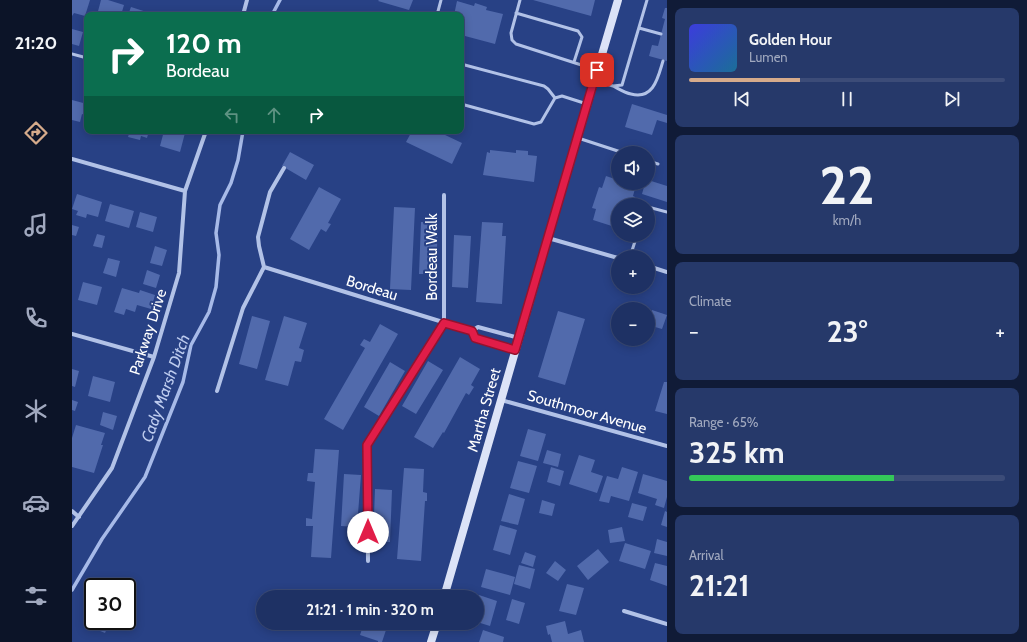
<!DOCTYPE html>
<html lang="en">
<head>
<meta charset="utf-8">
<style>
	:root { --surface:#1e3164; --page:#26396a; --text:#f1f3f6; --muted:#a1a9bf; --line:#3c4c78; --accent:#d6ab8b }
	body { margin:0; font-family:Cabin,sans-serif; background:var(--page); color:var(--text); height:100vh; display:flex; flex-direction:column; font-size:15px; white-space:nowrap }
	* { box-sizing:border-box; margin:0 }
	p { font-size:13px; color:var(--muted) }
	.icon { flex:none; width:22px; height:22px; fill:none; stroke:currentColor; stroke-width:2; stroke-linecap:round; stroke-linejoin:round }
	.map { position:relative; flex:1; overflow:hidden }
	.panel { display:flex; flex-direction:column; gap:8px; padding:8px; background:#101b37; width:360px }
	.panel>* { flex:none }
	.guide { position:absolute; left:12px; top:12px; width:380px; height:122px; border-radius:8px; box-shadow:0 2px 10px #0003,0 0 0 1px var(--line); background:#0b6e4f; color:#fff; overflow:hidden }
	.tools { position:absolute; left:539px; top:146px; display:grid; gap:8px }
	.tools a { display:grid; place-items:center; width:44px; height:44px; border-radius:50%; background:var(--surface); box-shadow:0 2px 10px #0003,0 0 0 1px var(--line); font-size:20px }
	.speed { position:absolute; left:12px; top:578px; display:flex; gap:8px; font-size:20px; font-weight:700; text-align:center }
	.speed>* { display:grid; place-content:center; width:52px; height:52px; border-radius:50%; background:var(--surface); box-shadow:0 2px 10px #0003,0 0 0 1px var(--line); line-height:1 }
	.speed .limit { border:2px solid #111; border-radius:6px; background:#fff; color:#111 }
	.pin { position:absolute; display:grid; place-items:center; width:34px; height:34px; color:#fff; margin:-17px; border-radius:8px; box-shadow:0 2px 6px #0006 }
	.me { position:absolute; width:44px; margin:-22px; rotate:0deg; stroke-linejoin:round; filter:drop-shadow(0 0 3px #0008) }
	.turn { display:flex; align-items:center; gap:14px; height:84px; padding:0 16px; font-size:18px }
	.turn .icon { width:52px; height:52px; stroke-width:2.5 }
	.turn b { display:block; font-size:28px; line-height:34px }
	.lanes { display:flex; align-items:center; height:38px; padding:0 16px; background:#0003; justify-content:center; gap:20px; direction:ltr }
	.lanes .off { opacity:.35 }
	.big { font-size:30px; font-weight:800; line-height:1.1 }
	.panel .card { flex:1; display:flex; flex-direction:column; justify-content:center; gap:6px; min-width:0; padding:0 14px; border-radius:8px; background:var(--page) }
	.panel .dial { align-items:center; gap:0 }
	.dial b { font-size:52px; line-height:1 }
	.song { display:flex; align-items:center; gap:12px }
	.cover { width:48px; height:48px; border-radius:6px; background:linear-gradient(135deg,hsl(240 70% 55%),hsl(200 70% 35%)) }
	.played { height:4px; border-radius:2px; background:linear-gradient(90deg,var(--accent) 35%,var(--line) 35%) }
	.keys { display:flex; justify-content:space-around; direction:ltr }
	.heat { display:flex; justify-content:space-between; align-items:center; font-size:22px; direction:ltr }
	.charge { height:6px; border-radius:3px; background:linear-gradient(90deg,#34c759 65%,var(--line) 0) }
	.trip { position:absolute; left:184px; top:590px; width:228px; height:40px; border-radius:20px; background:var(--surface); box-shadow:0 2px 10px #0003,0 0 0 1px var(--line); font-weight:800; line-height:40px; text-align:center }
	main { display:flex; flex:1; min-height:0 }
	.menu { display:flex; flex-direction:column; width:72px; justify-content:space-around; align-items:center; background:#0c1428; color:var(--muted) }
	.menu .icon { width:28px; height:28px }
	.menu .active { color:var(--accent) }
	.menu b { font-size:18px; color:var(--text) }
	.map>svg:first-child { display:block }
</style>
</head>
<body>
<main>
<nav class="menu">
<b>21:20</b>
<svg class="icon active" aria-label="directions" viewBox="0 0 24 24"><path d="M12 3l9 9-9 9-9-9zM9 14v-3h6M13 9l2 2-2 2"/></svg>
<svg class="icon" aria-label="music" viewBox="0 0 24 24"><path d="M9 18V5l10-2v13"/><circle cx="6" cy="18" r="3"/><circle cx="16" cy="16" r="3"/></svg>
<svg class="icon" aria-label="phone" viewBox="0 0 24 24"><path d="M5 4h4l2 5-3 2q2 4 5 5l2-3 5 2v4C11 20 4 13 5 4z"/></svg>
<svg class="icon" aria-label="climate" viewBox="0 0 24 24"><path d="M12 3v18M4 7l16 10M4 17L20 7"/></svg>
<svg class="icon" aria-label="car" viewBox="0 0 24 24"><path d="M5 17H2v-5l4-1 3-4h7l3 4 3 1v5h-3M9 17h6M6 11h13"/><circle cx="7" cy="17" r="2"/><circle cx="17" cy="17" r="2"/></svg>
<svg class="icon" aria-label="filters" viewBox="0 0 24 24"><path d="M4 7h16M4 17h16"/><circle cx="9" cy="7" r="2"/><circle cx="15" cy="17" r="2"/></svg>
</nav>
<div class="map">
<svg width="595" height="642" viewBox="0 0 595 642">
	<rect width="100%" height="100%" fill="#284185"/>
	<g fill="none" stroke-linecap="round" stroke-linejoin="round">
		<path stroke="#a7bae8" stroke-width="3.5" d="M200,15l8,-15
			M0,590l30,-51 43,-62 38,-95 8,-37 18,-33 7,-25 3,-32 -3,-22 4,-28 11,-22 7,-23 5,-29"/>
	</g>
	<path fill="#516aac" d="M0,0h18l-5,16 -11,-3 -2,3z
		M29,0h7l16,5 -3,10 -5,-2v2h-19z
		M307,0h34l-4,10 -31,-9z
		M461,0h62l-4,16z
		M385,1l17,5 1,-3 12,4 -1,3 17,4 -8,30 -30,-8v-1l-4,-1v-19h-7z
		M59,7l25,8h-28z
		M593,8h2v53l-18,-5 3,-11 6,1 7,-27 -3,-1z
		M0,29l11,3 -4,14 -7,-2z
		M0,100l15,4v12l-5,-2 -2,8 -8,-2z
		M560,104l35,11v8l-10,-3 -5,15 -27,-8z
		M58,131h19l-2,7 -6,-2 -1,4 -12,-3z
		M92,131h13l8,2 -5,19 -20,-6z
		M340,131h30l2,1 -1,2 19,9 -10,21 -46,-22z
		M418,150l26,3v-3l12,1v4l9,1 -3,26 -51,-7 4,-23 3,1z
		M218,152l24,13 -8,15 -24,-14z
		M534,176l12,4v3h11l7,2 -3,11 2,1 -2,8h-15v23l-25,-8 3,-11 -4,-1 7,-21 3,1z
		M576,180l19,6v16l-25,-8 3,-11h3z
		M247,187l22,12 -13,24 3,1 -5,8 -5,-3 -12,21 -19,-11z
		M5,194l25,8 -4,15 -11,-3 -1,4 -10,-3 2,-4 -6,-2z
		M38,204l24,7 -5,17 -24,-7z
		M322,207l21,1 -4,82 -21,-1z
		M68,212l17,5 -4,15 -17,-5z
		M349,222h17l-2,52h-17z
		M410,222l21,1 -1,13h4l-4,68 -26,-2z
		M0,225l7,2 -3,9 -4,-1z
		M25,234l8,2 -3,12 -9,-2z
		M382,235l17,1 -3,52 -16,-1z
		M83,246l12,4 -5,16 -12,-3z
		M36,258l12,3 -4,16 -13,-4z
		M75,270l13,5 -4,13 -13,-4z
		M11,282l19,5 -5,18 -19,-5z
		M50,288l17,5 1,-3 15,5 -4,14 -14,-4 -2,7 -9,-3 -2,6 -10,-3z
		M580,310l15,5 -5,14 -14,-4z
		M486,311l27,8 -20,66 -27,-8z
		M180,316l18,5 -13,48 -18,-5z
		M212,316l23,7 -8,25 5,2 -3,12 -6,-1 -7,25 -23,-6z
		M308,324l18,10 -55,96 -19,-11 41,-71 -5,-3 4,-6 6,3z
		M388,357l20,12 -9,16 3,2 -5,8 -3,-2 -22,40 -1,-1 -10,16 -19,-11z
		M356,361l15,9 -27,44 -14,-8z
		M318,362l15,9 -26,45 -15,-9z
		M0,369l7,2 -4,16 -3,-1z
		M21,376l22,6 -5,20 -22,-6z
		M592,382h3v32l-12,-3z
		M0,400l6,2 -3,9 -3,-1z
		M31,412l14,4 -4,14 -13,-5z
		M4,425l29,8 -4,12h2l-9,28 -22,-6v-29z
		M456,429l18,5 -8,27 -18,-5z
		M243,449l24,1 -8,108 -20,-1 2,-31h-7v-8l6,1 3,-37 -8,-1 1,-8h5z
		M475,450l14,4 -3,13 -15,-4z
		M507,455l16,5 -4,12 12,4 -6,17 -28,-9z
		M446,461l19,5 -8,27 -19,-5z
		M479,467l13,4 -4,15 -13,-4z
		M550,467l16,5 -9,29 -18,-5 -2,7 -10,-2 8,-25 11,3z
		M332,468l20,1 -1,23 4,1v8h-2l-4,60 -24,-2z
		M272,474l17,1 -4,52 -16,-1z
		M571,474l24,7v16l-3,11 -9,-3 2,-6 -19,-6z
		M303,489l17,1 -2,52h-17z
		M437,494l16,5 -7,26 -17,-4z
		M470,500l13,4 -3,12 -13,-3z
		M560,503l15,4 -4,14 -15,-4z
		M593,511l2,1v15l-6,-2z
		M428,525l17,5 -7,25 -17,-5z
		M550,527l3,14 -15,2 -2,-13z
		M585,539l10,3v14l-13,-3z
		M553,543l26,8 -6,18 -26,-8z
		M526,549l11,13 -21,18 -11,-14z
		M453,552l11,4 -3,11 -12,-4z
		M483,561l11,9 -8,11 -12,-8z
		M583,563l12,3v20l-17,-6z
		M447,565l16,4 -5,20 -16,-5z
		M414,569l29,8 -5,18 -29,-8z
		M495,584l17,4 -8,27 -17,-4z
		M407,595l18,6 -7,25 -13,-4v-21z
		M440,599l13,4 -6,21 -13,-4z
		M24,621h14l-5,12 -12,-5z
		M493,621l3,13 13,-4 3,12h-32l-2,-8 -2,1 -2,-9z
		M292,623h17l-1,5 6,2 -4,12h-4v-1l-18,-6z
		M411,630l21,7 -1,5h-24z"/>
	<g fill="none" stroke-linecap="round" stroke-linejoin="round">
		<path stroke="#b2c2e7" stroke-width="3" d="M448,0l-9,33 1,7 4,4 81,26
			M444,13l62,18 4,6 -8,25
			M365,15l4,-15
			M567,28l22,6
			M0,54l15,4
			M389,64l83,22 4,3 7,9
			M524,81l17,5 9,-1 25,-85
			M541,86c6,3 12,7 18,8 23,6 27,-17 32,-33
			M389,104l73,20 7,-2 14,-24 7,-2 25,8
			M506,138l46,15
			M576,161l10,3
			M576,207l19,5
			M558,257l7,-22"/>
		<path stroke="#b2c2e7" stroke-width="4" d="M171,15l4,-15
			M0,159l113,32
			M476,238l70,20
			M576,266l19,6
			M192,267l208,64
			M400,331l3,7 40,12
			M400,331l6,-4 41,11
			M0,334l82,23
			M145,391l26,-83 21,-41 -5,-21 -1,-9 12,-45 14,-24
			M429,400l166,46
			M0,511l7,6
			M0,526l40,-58 42,-111 25,-84 6,-82 21,-60
			M296,561l-1,-116 77,-122v-128
			M552,611l43,13"/>
		<path stroke="#dce3f7" stroke-width="8" d="M372,597l104,-359 70,-238
			M359,642l6,-19"/>
	</g>
	<g fill="none" stroke-linecap="round" stroke-linejoin="round">
		<defs>
			<path id="route" d="M296,532l-1,-87 77,-122 28,8 3,7 40,12 82,-280"/>
		</defs>
		<use href="#route" stroke="#92132f" stroke-width="10"/>
		<use href="#route" stroke="#e11d48" stroke-width="7"/>
	</g>
	<g text-anchor="middle" stroke-width="4" stroke-linejoin="round" paint-order="stroke">
		<g font-size="15" fill="#fff" stroke="#284185">
			<text transform="translate(360 257) rotate(-90)" y="5">Bordeau Walk</text>
			<text transform="translate(300 288) rotate(17)" y="5">Bordeau</text>
			<text transform="translate(76 332) rotate(-72)" y="5">Parkway Drive</text>
			<text transform="translate(412 410) rotate(-74)" y="5">Martha Street</text>
			<text transform="translate(515 412) rotate(16)" y="5">Southmoor Avenue</text>
		</g>
		<g font-size="16" font-style="italic" fill="#beccef" stroke="#284185">
			<text transform="translate(93 388) rotate(-70)" y="6">Cady Marsh Ditch</text>
		</g>
	</g>
</svg>
<div class="tools">
<a><svg class="icon" aria-label="sound" viewBox="0 0 24 24"><path d="M4 9h4l5-4v14l-5-4H4zM17 9q2 3 0 6"/></svg></a>
<a><svg class="icon" aria-label="layers" viewBox="0 0 24 24"><path d="M12 4l9 5-9 5-9-5zM3 14l9 5 9-5"/></svg></a>
<a>+</a>
<a>−</a>
</div>
<div class="speed"><div class="limit">30</div></div>
<div class="pin" style="left:525px;top:70px;background:#d93025"><svg class="icon" aria-label="arrive" viewBox="0 0 24 24"><path d="M6 21V4h12l-3 4 3 4H6"/></svg></div>
<svg class="me" style="left:296px;top:532px" viewBox="-20 -20 40 40"><circle r="19" fill="#fff"/><path d="M0-13L10 11 0 6-10 11z" fill="#e11d48"/></svg>
<div class="trip">21:21 · 1 min · 320 m</div>
<div class="guide">
<div class="turn"><svg class="icon" aria-label="right" viewBox="0 0 24 24"><path d="M7 20v-9h11M14 6l5 5-5 5"/></svg><div><b>120 m</b>Bordeau</div></div>
<div class="lanes"><svg class="icon off" aria-label="left" viewBox="0 0 24 24"><path d="M17 20v-9H6M10 6l-5 5 5 5"/></svg><svg class="icon off" aria-label="ahead" viewBox="0 0 24 24"><path d="M12 20V5M6 11l6-6 6 6"/></svg><svg class="icon" aria-label="right" viewBox="0 0 24 24"><path d="M7 20v-9h11M14 6l5 5-5 5"/></svg></div>
</div>
</div>
<section class="panel">
<div class="card">
<div class="song"><i class="cover"></i><div><b>Golden Hour</b><p>Lumen</p></div></div>
<div class="played"></div>
<div class="keys"><svg class="icon" aria-label="previous" viewBox="0 0 24 24"><path d="M18 5L8 12l10 7zM5 5v14"/></svg><svg class="icon" aria-label="pause" viewBox="0 0 24 24"><path d="M8 5v14M16 5v14"/></svg><svg class="icon" aria-label="next" viewBox="0 0 24 24"><path d="M6 5l10 7-10 7zM19 5v14"/></svg></div>
</div>
<div class="card dial"><b>22</b><p>km/h</p></div>
<div class="card"><p>Climate</p>
<div class="heat"><a>−</a><b class="big">23°</b><a>+</a></div>
</div>
<div class="card"><p>Range · 65%</p><b class="big">325 km</b><div class="charge"></div></div>
<div class="card"><p>Arrival</p><b class="big">21:21</b></div>
</section>
</main>
</body>
</html>
